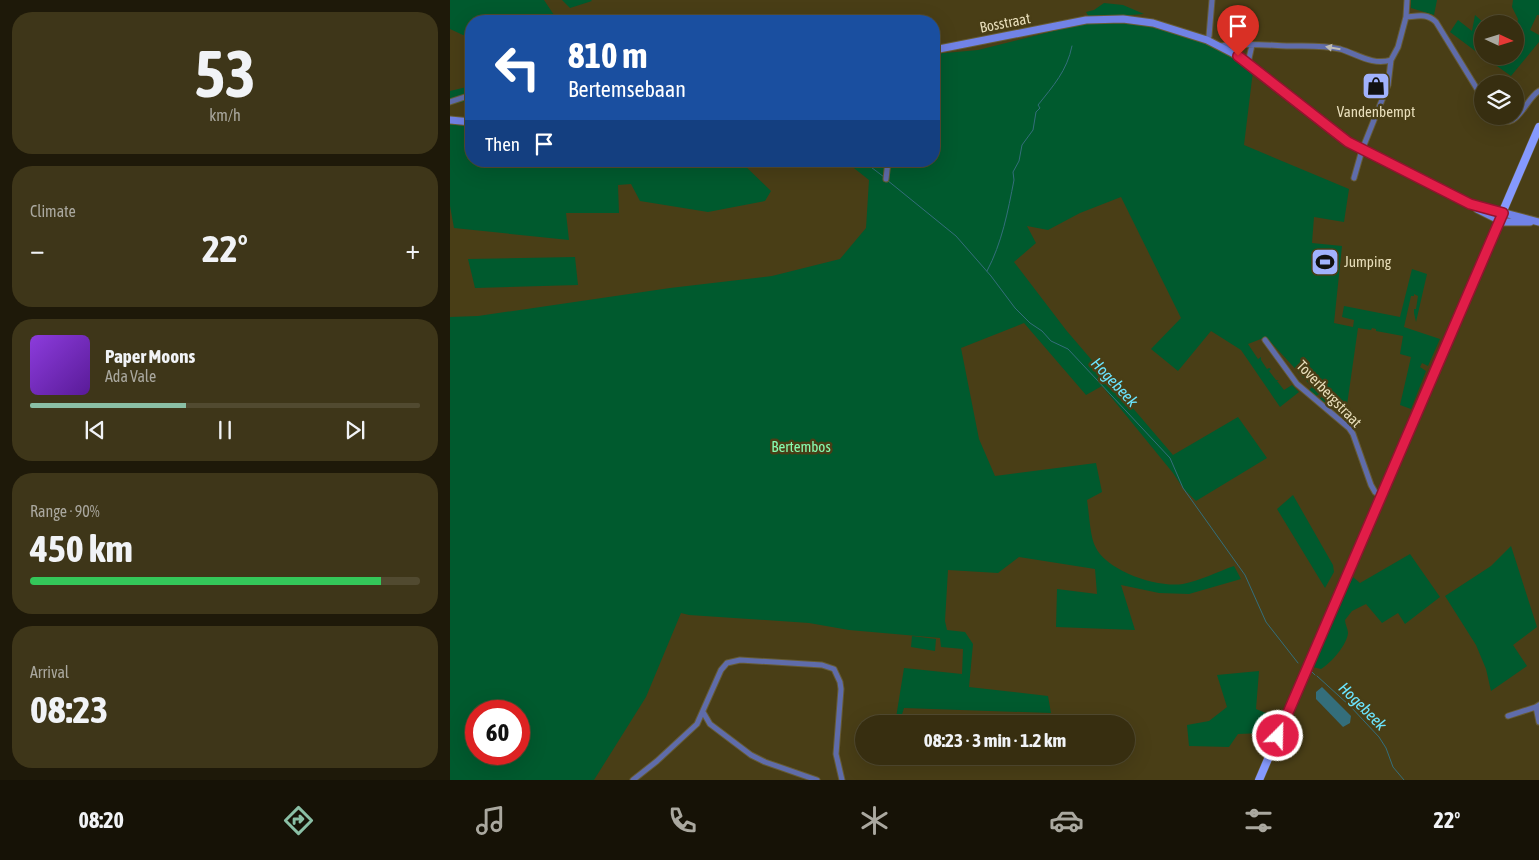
<!DOCTYPE html>
<html lang="en">
<head>
<meta charset="utf-8">
<style>
	:root { --surface:#372e10; --page:#3e3619; --text:#f1f3f6; --muted:#aaa89f; --line:#514a30; --accent:#8abfa5 }
	body { margin:0; font-family:"Asap Condensed",sans-serif; background:var(--page); color:var(--text); height:100vh; display:flex; flex-direction:column; font-size:19px; white-space:nowrap }
	* { box-sizing:border-box; margin:0 }
	p { font-size:16px; color:var(--muted) }
	.icon { flex:none; width:28px; height:28px; fill:none; stroke:currentColor; stroke-width:2; stroke-linecap:round; stroke-linejoin:round }
	.map { position:relative; flex:1; overflow:hidden }
	.details { display:flex; flex-direction:column; gap:12px; padding:12px; background:#1e1909; width:450px }
	.details>* { flex:none }
	.top-card { position:absolute; left:15px; top:15px; width:475px; height:152px; border-radius:20px; box-shadow:0 5px 20px #0002,0 0 0 1px var(--line); background:#1a4fa0; color:#fff; overflow:hidden }
	.needle { width:32px; rotate:94deg }
	.tools { position:absolute; left:1024px; top:15px; display:grid; gap:10px }
	.tools a { display:grid; place-items:center; width:50px; height:50px; border-radius:50%; background:var(--surface); box-shadow:0 5px 20px #0002,0 0 0 1px var(--line); font-size:25px }
	.speed { position:absolute; left:15px; top:700px; display:flex; gap:10px; font-size:25px; font-weight:700; text-align:center }
	.speed>* { display:grid; place-content:center; width:65px; height:65px; border-radius:50%; background:var(--surface); box-shadow:0 5px 20px #0002,0 0 0 1px var(--line); line-height:1 }
	.speed .limit { border:8px solid #d22; background:#fff; color:#111 }
	.pin { position:absolute; display:grid; place-items:center; width:42px; height:42px; color:#fff; margin:-51px -21px; border-radius:50% 50% 50% 0; rotate:-45deg; box-shadow:0 0 5px #0007 }
	.pin .icon { rotate:45deg }
	.me { position:absolute; width:55px; margin:-28px; rotate:23deg; stroke-linejoin:round; filter:drop-shadow(0 0 4px #0008) }
	.turn { display:flex; align-items:center; gap:18px; height:105px; padding:0 20px; font-size:22px }
	.turn .icon { width:65px; height:65px; stroke-width:2.5 }
	.turn b { display:block; font-size:35px; line-height:42px }
	.then { display:flex; align-items:center; height:48px; padding:0 20px; background:#0003; gap:10px; font-size:19px }
	.big { font-size:38px; font-weight:700; line-height:1.1 }
	.details .tile { flex:1; display:flex; flex-direction:column; justify-content:center; gap:8px; min-width:0; padding:0 18px; border-radius:20px; background:var(--page) }
	.details .dial { align-items:center; gap:0 }
	.dial b { font-size:65px; line-height:1 }
	.song { display:flex; align-items:center; gap:15px }
	.cover { width:60px; height:60px; border-radius:8px; background:linear-gradient(135deg,hsl(270 70% 55%),hsl(270 70% 35%)) }
	.played { height:5px; border-radius:2px; background:linear-gradient(90deg,var(--accent) 40%,var(--line) 40%) }
	.keys { display:flex; justify-content:space-around; direction:ltr }
	.heat { display:flex; justify-content:space-between; align-items:center; font-size:28px; direction:ltr }
	.charge { height:8px; border-radius:4px; background:linear-gradient(90deg,#34c759 90%,var(--line) 0) }
	.trip { position:absolute; left:405px; top:715px; width:280px; height:50px; border-radius:25px; background:var(--surface); box-shadow:0 5px 20px #0002,0 0 0 1px var(--line); font-weight:700; line-height:50px; text-align:center }
	.menu { display:flex; height:80px; justify-content:space-around; align-items:center; background:#161206; color:var(--muted) }
	.menu .icon { width:35px; height:35px }
	.menu .selected { color:var(--accent) }
	.menu b { font-size:22px; color:var(--text) }
	main { display:flex; flex:1; min-height:0 }
	.map>svg:first-child { display:block }
</style>
</head>
<body>
<main>
<section class="details">
<div class="tile dial"><b>53</b><p>km/h</p></div>
<div class="tile"><p>Climate</p>
<div class="heat"><a>−</a><b class="big">22°</b><a>+</a></div>
</div>
<div class="tile">
<div class="song"><i class="cover"></i><div><b>Paper Moons</b><p>Ada Vale</p></div></div>
<div class="played"></div>
<div class="keys"><svg class="icon" aria-label="previous" viewBox="0 0 24 24"><path d="M18 5L8 12l10 7zM5 5v14"/></svg><svg class="icon" aria-label="pause" viewBox="0 0 24 24"><path d="M8 5v14M16 5v14"/></svg><svg class="icon" aria-label="next" viewBox="0 0 24 24"><path d="M6 5l10 7-10 7zM19 5v14"/></svg></div>
</div>
<div class="tile"><p>Range · 90%</p><b class="big">450 km</b><div class="charge"></div></div>
<div class="tile"><p>Arrival</p><b class="big">08:23</b></div>
</section>
<div class="map">
<svg width="1089" height="780" viewBox="0 0 1089 780">
	<rect width="100%" height="100%" fill="#493e16"/>
	<path fill="#005a2e" fill-rule="evenodd" d="M0,0h94l14,21h-87v16l-8,-2 -13,-6z
		M112,0h29l1,1 -22,7z
		M961,0h26l-3,15 -23,-7z
		M1063,0h26v15h-2l-7,15 9,5v7l-28,34 -28,-20h32v-18l3,-19 -6,-12z
		M654,3l19,2 21,9c-18,2 -37,1 -55,3l-3,-5 8,-2z
		M1025,15l10,9h-3v32l-32,-24 8,-12 14,11z
		M666,22c52,2 95,20 137,49l-9,74 105,44 -5,33 -30,-5 -2,26 30,3 -8,77 19,4 1,-7 -12,-3 2,-11 56,11 12,-48 15,5 -11,48 -2,-9v-4h2l2,-13 -4,-2v2h-3l-7,31 36,12 -12,27 -6,-3 -2,4 6,4 -15,38 -11,-4 11,-48 -11,-3 3,-18 -27,-5v-2l-4,-1 -1,2 -13,-2 -12,84 -6,2 -20,-15 2,-3 -1,-3 -5,3 -7,-6 3,-3 -46,-50 -18,7 10,15 3,-2v3l6,9 2,-1 2,1 -2,2 7,9h3l-2,1 7,9 8,-5 7,7 -19,15 -39,-57 -30,-19 -33,40 -27,-22 30,-31 -60,-121 -41,16 -32,17 -21,-4 9,17 -22,19 52,68 107,125 65,-38 29,41 -71,43 -13,-13 -10,-15 -71,-87 -16,9 -62,-72 -63,25 18,91 16,37 101,-13 6,29 -15,8c2,12 3,36 8,46 11,25 62,42 88,38 16,-3 34,-12 51,-18l7,13 -52,15 -30,-1 -38,-8 14,45 -79,-3 1,-38 40,5 -2,-25 -76,-12 -21,16 -50,-3 -3,51 2,9 18,2 8,12 -4,43 79,9 3,17 -147,-5 -5,16h-4l9,-56 58,6 1,-25 -22,-2 -1,-9 -91,-8 -40,-7 -120,-8 -8,-2 -35,84 -52,83h-144v-463l28,-1 192,-28 102,-12 68,-17 26,-31 3,-48 -24,-19h89v-107l44,-4 103,-26zM26,711h43v43h-43z
		M21,86v14l-21,5v-14z
		M0,124l21,3v34h269l31,30 -6,10 -57,11 -68,-11 -9,-17 -13,1 1,28h-53l3,27 -115,-12 -4,-22z
		M125,257l3,28 -103,3 -7,-29z
		M843,495l40,70 1,7 -9,16 -48,-79z
		M1061,546l26,81 -24,18 14,21 -36,25 -5,-22 -10,-24 -31,-49 46,-30z
		M960,554l30,43 -35,27 -7,-11 -16,10 -16,-19 -14,7 -7,9c0,4 3,9 3,13 -1,12 -17,30 -27,36l-8,-2 40,-90 7,6z
		M462,636l24,3 -1,12 -24,-4z
		M809,671l-3,38 17,7 -9,17 -26,1 -9,13 -40,-1 -2,-21 22,-4 18,-14 -10,-32z"/>
	<path fill="#346e7b" d="M872,687l29,29 -1,7 -7,4 -27,-28v-7z"/>
	<g fill="none" stroke-linecap="round" stroke-linejoin="round">
		<path stroke="#346e7b" stroke-width="1" d="M413,161l21,16
			M437,180l69,56 35,40 24,32 15,15 12,8 9,10 17,8 102,109 13,30 62,87 21,47 32,41
			M537,271c15,-28 21,-60 27,-91l-1,-8 6,-11 3,-16 11,-15 3,-18 4,-4 -2,-3c15,-19 29,-34 34,-59
			M862,672l3,3
			M867,676l33,30 29,31 7,11 7,19 11,13"/>
		<defs>
			<path id="street" d="M956,17c12,-1 21,-4 30,5l46,75
				M757,40l2,-4 3,-36
				M770,46c23,-3 46,-1 69,0 17,0 35,-1 51,3 17,5 33,17 51,11
				M798,63l4,-18
				M0,102l21,-7
				M1044,116c23,19 30,-16 45,-25
				M904,178l8,-28 26,-65 3,-25 7,-13 8,-30 1,-17
				M436,179l2,-18
				M815,340l32,44 52,44 4,6 18,51 4,7 6,4
				M1089,705l-3,2 3,15
				M253,712l7,12 41,31 14,7 52,18
				M1058,716l28,-9 3,2
				M183,780l24,-19 40,-37 24,-54 6,-7 13,-3 82,5 12,4 6,13 1,7 -5,65 6,26"/>
			<path id="secondary" d="M484,50l152,-30 37,-1 30,4 54,17 31,16 92,73 32,21 108,54 69,18
				M0,120l21,2
				M1027,209l26,13h27"/>
			<path id="primary" d="M809,780l280,-653"/>
		</defs>
		<use href="#street" stroke="#665b34" stroke-width="7"/>
		<use href="#secondary" stroke="#665b34" stroke-width="9"/>
		<use href="#primary" stroke="#665b34" stroke-width="9"/>
		<use href="#street" stroke="#5f6caa" stroke-width="5"/>
		<use href="#secondary" stroke="#7183e6" stroke-width="7"/>
		<use href="#primary" stroke="#8599fe" stroke-width="8"/>
	</g>
	<defs><path id="oneway-solid" d="M-6-.8H1V-3.2L6.5 0L1 3.2V.8H-6Z" transform="scale(1.25)"/></defs>
	<use fill="#bfbcb5" href="#oneway-solid" transform="translate(883 48) rotate(-170)"/>
	<g fill="none" stroke-linecap="round" stroke-linejoin="round">
		<defs>
			<path id="route" d="M788,56l110,86 122,62 33,9 -225,523"/>
		</defs>
		<use href="#route" stroke="#92132f" stroke-width="12"/>
		<use href="#route" stroke="#e11d48" stroke-width="9"/>
	</g>
	<defs>
		<symbol id="shop-square" viewBox="-11 -11 22 22"><rect x="-9" y="-9" width="18" height="18" rx="4" fill="#a1b2fd" stroke="#493e16"/><path d="M-5-2.5h2.3a2.7 3.5 0 0 1 5.4 0H5L5.5 6h-11ZM-1.5-2.5h3a1.5 2.3 0 0 0-3 0Z" fill="#111"/></symbol>
		<symbol id="stadium-square" viewBox="-11 -11 22 22"><rect x="-9" y="-9" width="18" height="18" rx="4" fill="#a1b2fd" stroke="#493e16"/><path d="M0-5a6.5 5 0 1 0 0 10a6.5 5 0 1 0 0-10ZM-3.5-1.8h7v3.6h-7Z" fill="#111"/></symbol>
	</defs>
	<g fill-rule="evenodd">
		<use href="#shop-square" x="910" y="70" width="32" height="32"/>
		<use href="#stadium-square" x="859" y="246" width="32" height="32"/>
	</g>
	<g text-anchor="middle" stroke-width="5" stroke-linejoin="round" paint-order="stroke">
		<g font-size="15" fill="#e8deba" stroke="#493e16">
			<text transform="translate(555 23) rotate(-11)" y="5">Bosstraat</text>
			<text transform="translate(879 394) rotate(46)" y="5">Toverbergstraat</text>
		</g>
		<g font-size="15" fill="#e8deba" stroke="#493e16">
			<text x="926" y="117">Vandenbempt</text>
			<text x="894" y="267" text-anchor="start">Jumping</text>
		</g>
		<g font-size="15" fill="#86fcb0" stroke="#493e16">
			<text x="351" y="452">Bertembos</text>
		</g>
		<g font-size="16" font-style="italic" fill="#6be5ff" stroke="#493e16">
			<text transform="translate(665 382) rotate(47)" y="6">Hogebeek</text>
			<text transform="translate(913 706) rotate(45)" y="6">Hogebeek</text>
		</g>
	</g>
</svg>
<div class="tools">
<a><svg class="needle" viewBox="-14 -14 28 28"><path d="M0-13l5 13h-10z" fill="#e53935"/><path d="M0 13l5-13h-10z" fill="#aaa89f"/></svg></a>
<a><svg class="icon" aria-label="layers" viewBox="0 0 24 24"><path d="M12 4l9 5-9 5-9-5zM3 14l9 5 9-5"/></svg></a>
</div>
<div class="speed"><div class="limit">60</div></div>
<div class="pin" style="left:788px;top:56px;background:#d93025"><svg class="icon" aria-label="arrive" viewBox="0 0 24 24"><path d="M6 21V4h12l-3 4 3 4H6"/></svg></div>
<svg class="me" style="left:828px;top:736px" viewBox="-20 -20 40 40"><circle r="17" fill="#e11d48" stroke="#fff" stroke-width="3"/><path d="M0-11L8 9 0 5-8 9z" fill="#fff"/></svg>
<div class="trip">08:23 · 3 min · 1.2 km</div>
<div class="top-card">
<div class="turn"><svg class="icon" aria-label="left" viewBox="0 0 24 24"><path d="M17 20v-9H6M10 6l-5 5 5 5"/></svg><div><b>810 m</b>Bertemsebaan</div></div>
<div class="then">Then<svg class="icon" aria-label="arrive" viewBox="0 0 24 24"><path d="M6 21V4h12l-3 4 3 4H6"/></svg></div>
</div>
</div>
</main>
<nav class="menu">
<b>08:20</b>
<svg class="icon selected" aria-label="directions" viewBox="0 0 24 24"><path d="M12 3l9 9-9 9-9-9zM9 14v-3h6M13 9l2 2-2 2"/></svg>
<svg class="icon" aria-label="music" viewBox="0 0 24 24"><path d="M9 18V5l10-2v13"/><circle cx="6" cy="18" r="3"/><circle cx="16" cy="16" r="3"/></svg>
<svg class="icon" aria-label="phone" viewBox="0 0 24 24"><path d="M5 4h4l2 5-3 2q2 4 5 5l2-3 5 2v4C11 20 4 13 5 4z"/></svg>
<svg class="icon" aria-label="climate" viewBox="0 0 24 24"><path d="M12 3v18M4 7l16 10M4 17L20 7"/></svg>
<svg class="icon" aria-label="car" viewBox="0 0 24 24"><path d="M5 17H2v-5l4-1 3-4h7l3 4 3 1v5h-3M9 17h6M6 11h13"/><circle cx="7" cy="17" r="2"/><circle cx="17" cy="17" r="2"/></svg>
<svg class="icon" aria-label="filters" viewBox="0 0 24 24"><path d="M4 7h16M4 17h16"/><circle cx="9" cy="7" r="2"/><circle cx="15" cy="17" r="2"/></svg>
<b>22°</b>
</nav>
</body>
</html>
